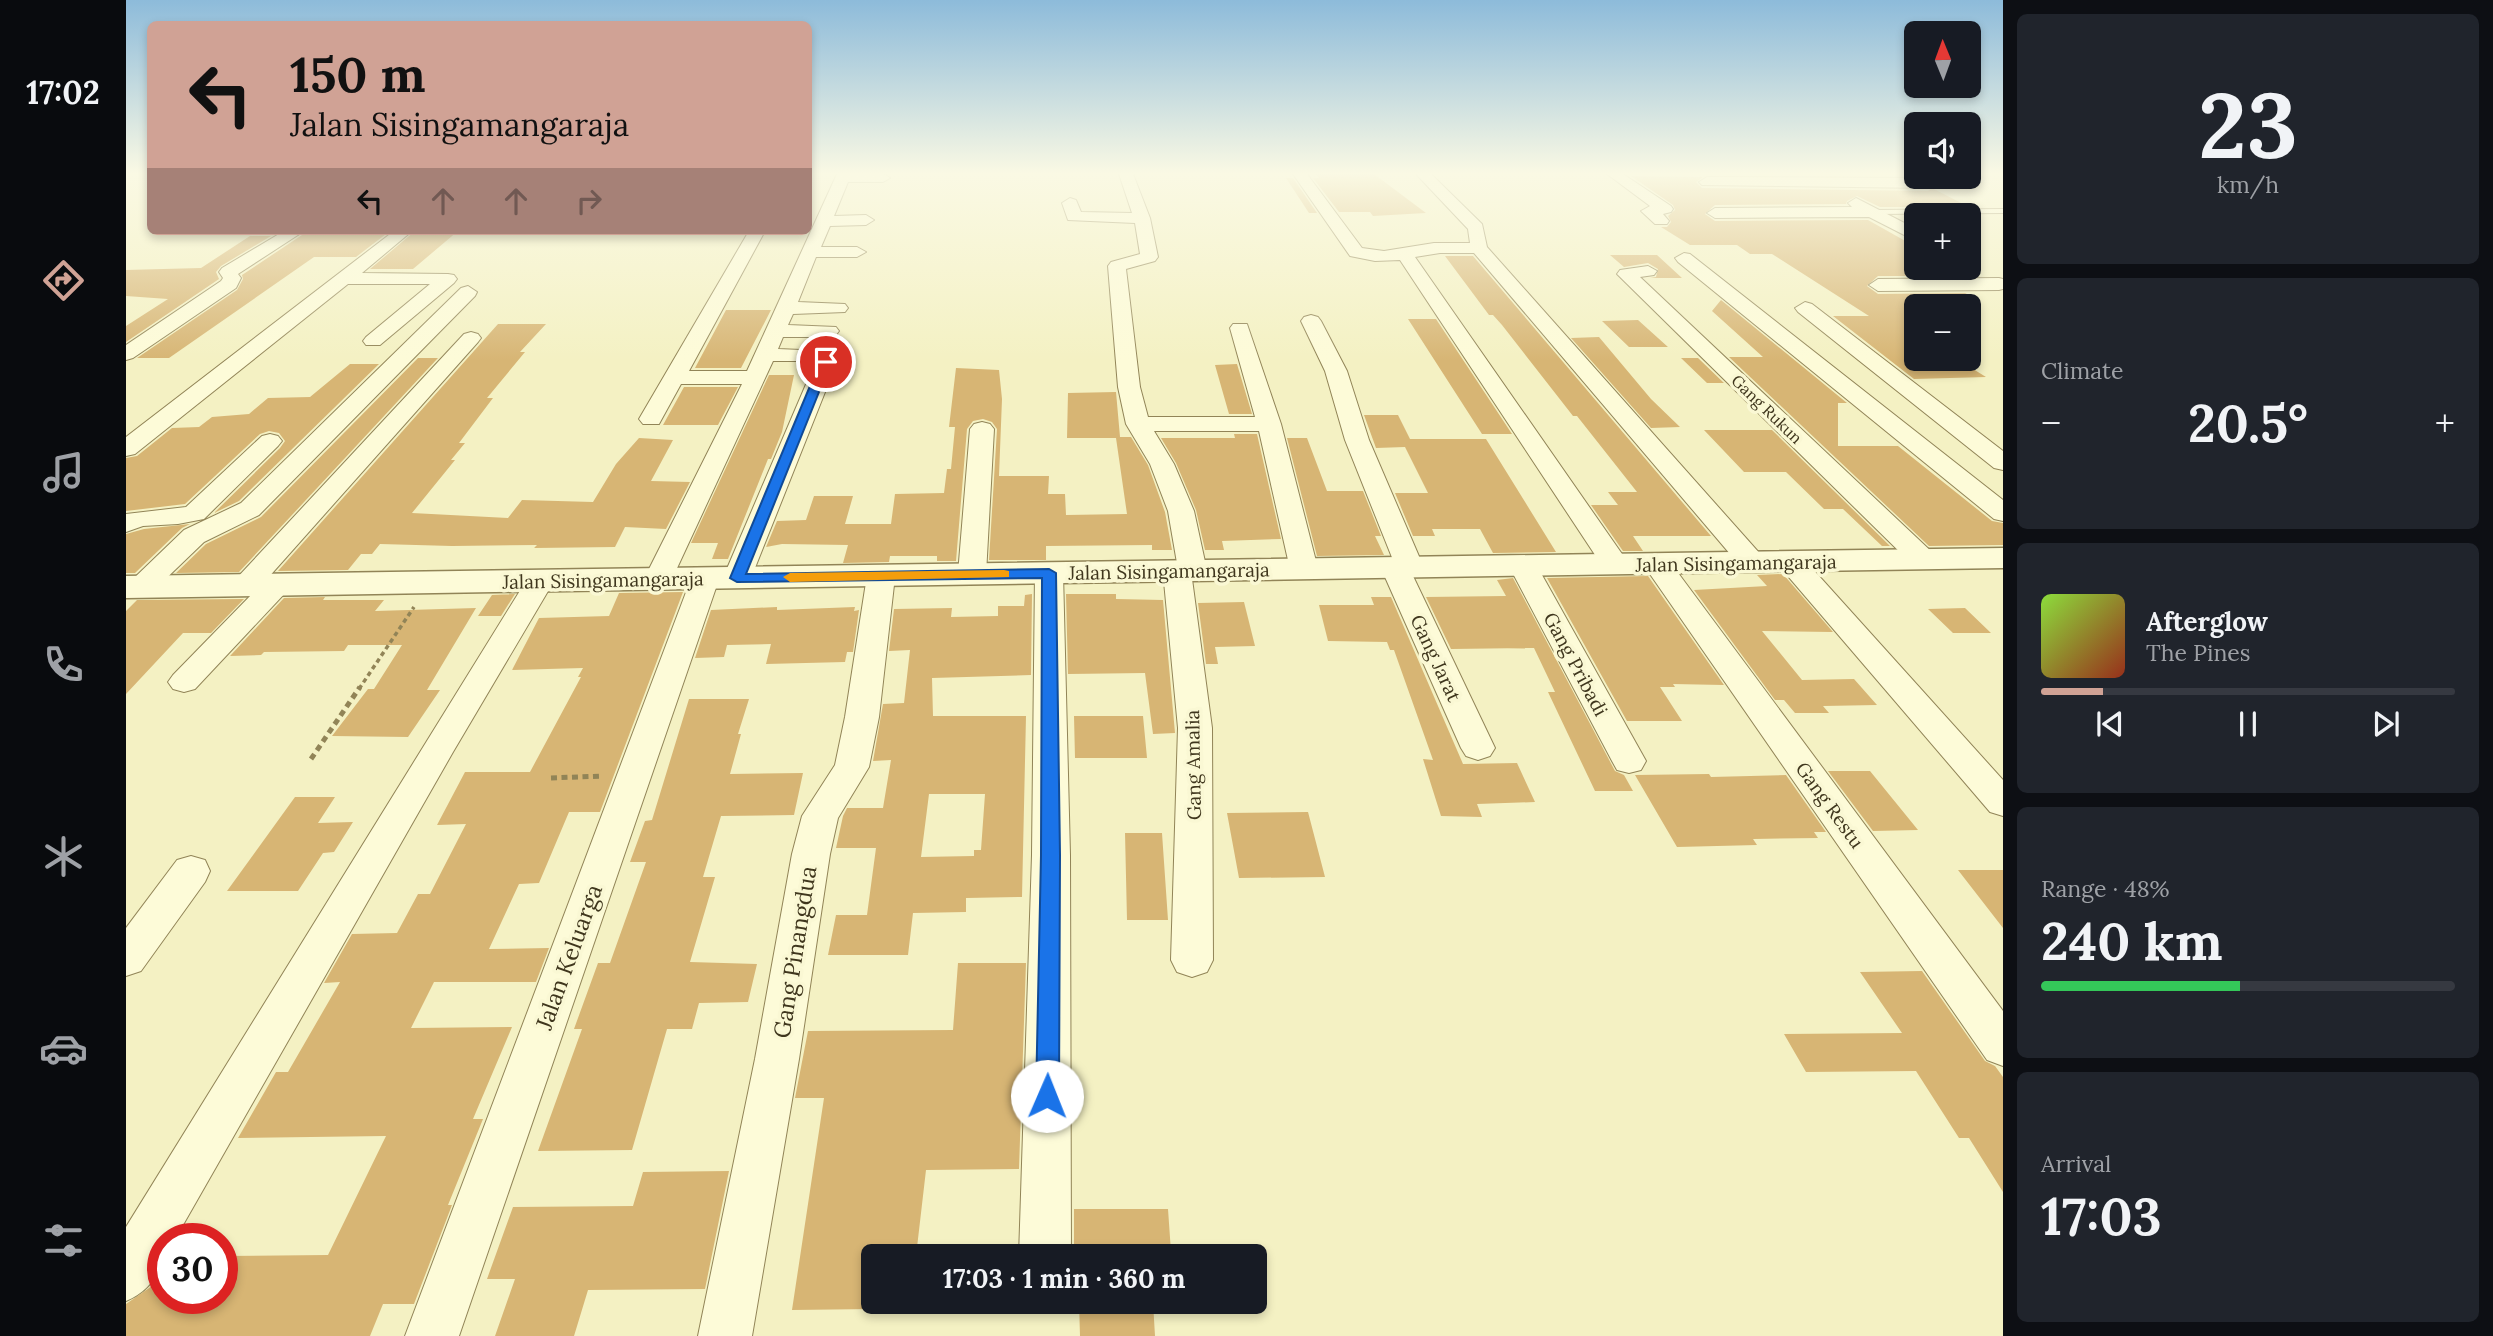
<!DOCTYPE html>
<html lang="en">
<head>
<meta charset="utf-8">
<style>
	:root { --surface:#171b24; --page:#20242c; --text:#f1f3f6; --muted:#9ea1a6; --line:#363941; --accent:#d0a295 }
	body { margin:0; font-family:Lora,serif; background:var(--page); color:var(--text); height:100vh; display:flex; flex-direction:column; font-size:26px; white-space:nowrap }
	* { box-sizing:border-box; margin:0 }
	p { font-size:23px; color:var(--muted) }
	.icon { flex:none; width:38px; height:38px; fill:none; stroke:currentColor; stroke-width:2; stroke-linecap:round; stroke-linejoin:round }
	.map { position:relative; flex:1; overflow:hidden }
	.details { display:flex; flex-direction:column; gap:14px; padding:14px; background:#0d0f14; width:490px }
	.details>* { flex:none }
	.guide { position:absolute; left:21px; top:21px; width:665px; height:214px; border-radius:10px; box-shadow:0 4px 10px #0003; background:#d0a295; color:#111; overflow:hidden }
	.needle { width:46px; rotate:359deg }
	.buttons { position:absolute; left:1778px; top:21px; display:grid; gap:14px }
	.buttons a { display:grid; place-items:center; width:77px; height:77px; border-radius:10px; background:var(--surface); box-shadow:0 4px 10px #0003; font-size:35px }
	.speed { position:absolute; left:21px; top:1223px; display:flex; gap:14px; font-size:35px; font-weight:700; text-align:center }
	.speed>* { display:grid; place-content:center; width:91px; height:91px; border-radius:50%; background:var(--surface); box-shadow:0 4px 10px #0003; line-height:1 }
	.speed .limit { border:10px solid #d22; background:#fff; color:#111 }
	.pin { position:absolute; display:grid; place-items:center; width:60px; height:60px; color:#fff; margin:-30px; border:4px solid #fff; border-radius:50%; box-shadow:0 2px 7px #0007 }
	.me { position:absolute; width:77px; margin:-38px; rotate:1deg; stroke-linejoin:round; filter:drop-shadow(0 0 5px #0008) }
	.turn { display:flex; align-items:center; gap:24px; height:147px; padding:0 28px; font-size:32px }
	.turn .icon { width:91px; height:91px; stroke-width:2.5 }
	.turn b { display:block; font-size:49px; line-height:60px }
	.lanes { display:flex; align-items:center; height:66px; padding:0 28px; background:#0003; justify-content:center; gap:35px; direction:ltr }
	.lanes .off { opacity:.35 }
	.big { font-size:52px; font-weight:700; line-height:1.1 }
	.details .card { flex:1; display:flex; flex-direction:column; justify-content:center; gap:10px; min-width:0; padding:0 24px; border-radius:10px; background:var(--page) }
	.details .dial { align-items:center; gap:0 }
	.dial b { font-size:91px; line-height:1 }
	.song { display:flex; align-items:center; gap:21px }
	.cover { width:84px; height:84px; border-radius:10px; background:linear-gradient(135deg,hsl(90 70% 55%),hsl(10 70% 35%)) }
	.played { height:7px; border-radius:4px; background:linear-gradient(90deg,var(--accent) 15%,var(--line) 15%) }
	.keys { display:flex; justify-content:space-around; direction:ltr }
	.heat { display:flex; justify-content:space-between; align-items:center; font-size:38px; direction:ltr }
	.charge { height:10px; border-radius:5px; background:linear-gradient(90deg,#34c759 48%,var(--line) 0) }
	.trip { position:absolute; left:735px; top:1244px; width:406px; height:70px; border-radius:10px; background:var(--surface); box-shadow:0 4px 10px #0003; font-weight:700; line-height:70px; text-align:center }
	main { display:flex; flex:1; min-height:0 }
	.menu { display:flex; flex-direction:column; width:126px; justify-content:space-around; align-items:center; background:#090b0e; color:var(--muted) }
	.menu .icon { width:49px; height:49px }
	.menu .current { color:var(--accent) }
	.menu b { font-size:32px; color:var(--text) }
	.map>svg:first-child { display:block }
</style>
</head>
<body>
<main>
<nav class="menu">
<b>17:02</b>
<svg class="icon current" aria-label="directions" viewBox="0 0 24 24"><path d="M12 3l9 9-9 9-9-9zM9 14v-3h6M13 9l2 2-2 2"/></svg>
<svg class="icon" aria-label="music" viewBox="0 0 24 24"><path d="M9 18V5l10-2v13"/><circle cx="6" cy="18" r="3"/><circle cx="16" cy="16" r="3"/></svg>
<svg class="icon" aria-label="phone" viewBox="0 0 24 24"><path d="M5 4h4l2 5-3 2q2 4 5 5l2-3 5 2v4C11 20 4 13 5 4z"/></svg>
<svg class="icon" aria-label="climate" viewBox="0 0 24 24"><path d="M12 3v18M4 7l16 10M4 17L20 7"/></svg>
<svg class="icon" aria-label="car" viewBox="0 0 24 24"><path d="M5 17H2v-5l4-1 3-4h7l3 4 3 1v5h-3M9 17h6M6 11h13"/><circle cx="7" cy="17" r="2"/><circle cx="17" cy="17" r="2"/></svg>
<svg class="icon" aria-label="filters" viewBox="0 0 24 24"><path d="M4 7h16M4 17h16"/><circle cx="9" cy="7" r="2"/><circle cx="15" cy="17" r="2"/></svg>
</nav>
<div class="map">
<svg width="1877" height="1336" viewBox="0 0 1877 1336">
	<rect width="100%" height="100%" fill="#f4f1c3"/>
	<path fill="#d7b574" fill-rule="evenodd" d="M1190,174h58l52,39 -53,3 -3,-4h-31l-26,-34h6z
		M1505,176l72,1 -7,5 6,6 226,3 4,-3 37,19h-89l-23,-11 -10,5 -1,3 -131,1 -10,9 10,7 153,-1 48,27v23h11l10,6h-59l-11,10 11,8 87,-1 10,5 -31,1 13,7h-41v53h41l29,18 -72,2 -81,-63h36l-97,-62h-22l-13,-9h-47l-29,-18h6l4,-5 -3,-6 7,-6 -2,-5z
		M1160,178h7l24,35h-8z
		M227,231h37l-34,26h-42l-145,101h-32l100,-68 6,-11 -1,-4 60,-40h45z
		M289,231h43l-45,38h-43z
		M124,236h21l-50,30 -5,6 3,7 -93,63v-16l42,-27 -42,-3v-26l75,-2z
		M1484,255h47l25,23h-32l6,-1 2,-8 -10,-6 -24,4z
		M1319,256h28l238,280h-78l10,15h-20l-32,-46h27l-10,-13h29l-60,-76h-4l-71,-91 -9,-10h-4z
		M1595,300l126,103h-9v43h60l94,75 11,2v22l-74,1 -200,-189h34l-51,-46z
		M600,310h45l-30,58h-46z
		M1282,319h28l76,115h-30z
		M1512,320l30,27h-39l-27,-26z
		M372,324h48l-26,28h5l-38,46h6l-34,45h6l-14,17h4l-43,53 96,5 14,-18 71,2 23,-38 23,-26 34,2 -22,41 39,1 -24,47 -41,-2 -10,20 -81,1 3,-3 -85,1 -72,-2 -8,10h-11l-13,16 -70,1z
		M1473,337l52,62 29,28 -29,1 -80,-90z
		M292,358h20l-199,214 -63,1 30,-29 55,-27z
		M1555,358h17l26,25h-17z
		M224,364h29l-140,137 -25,12 66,-65 5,-7 -6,-8 -10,-2 -9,3 -75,70 -59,7v-53l11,-2 35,-28 27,-1 13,-10 37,-3 19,-16 42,-1z
		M1111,364l15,50h-23l-14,-49z
		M830,368l43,2 3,29 -3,77h50l-1,18h17l1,21 61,-1 -11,-76h-49l1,-45 48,-1 4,45h11l17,28 17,47 7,38h-20v-5l-106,1v14h-57l8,-131 -5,-7 -9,-3 -10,2 -6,8 -11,132h-19v-5h-47l-1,6 -46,1 5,-18 -66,-1 -16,3 11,-26 29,-1 8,-24h39l-8,28h46l4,-30 49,-1 3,-24h4l4,-42h-6z
		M643,375h25l-12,57 -11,27h-3l-40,100h-16l6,-16h-27z
		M558,387h54l-20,38h-55z
		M1238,415h34l12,24h76l70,113 -63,1 -13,-24h-48l3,7h-22l-18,-43h33l-23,-46 -29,1z
		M1578,430h68l118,116h-8l-39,-37h-19l-38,-37h-42z
		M1108,434h23l24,105 -59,2 2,9h-19l-9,-40 -20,-47 -15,-25h74z
		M1161,438h20l20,53h36l18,45h-6l9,19 -67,1z
		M64,524l-8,4 -47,45h-9v-39l18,-5z
		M1657,574l50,58 -71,-1 40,49 52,-1 23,26 -54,1 6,7h-34l-11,-13h-9l-81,-110 73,-4 -10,-11z
		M1522,576l76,109 -51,-1 2,3h-15l22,34h-55l-80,-143z
		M1387,578l102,193 9,4 9,16h-38l-47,-99h7l-21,-44 -83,1 -25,-52 80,-1 -9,-16z
		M557,592l-83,220h-31l-30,71 -20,1 -30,65 60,-1 -13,34h-102l-23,46 101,-1 -39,92h10l-35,86h4l-38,99h-31l-13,32h-244v-32l26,-18 11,-22v34h59v-42l106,-1 58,-119 -148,2 38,-66h12l52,-90 -16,1 28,-49 45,-1 21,-39h12l36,-70 -29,1 28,-53h65l51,-95h-3l5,-9 -71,2 27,-52 70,-2 10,-23z
		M389,594l-14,22h-23l14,-21z
		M906,594l-1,81 -99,3 1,38h93l-4,181 -56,1v14l-53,1 -5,42h-80l8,-40h31l9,-67h-40l7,-32 4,-8h36l8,-48 -18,1 10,-57 21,-1 6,-53 -21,1 5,-42 58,-1 -1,9 47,-1v-10h26l1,-11zM803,794h56l-4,56h-7v6l-53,1z
		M940,594h50v5l47,1 12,133 -22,1 -8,-61 -77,1z
		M199,597l-2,3h61l-9,11 101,-3 -49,82h13l-32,47 -76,-1 36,-47h6l28,-44h-54l-4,6 -80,1 -3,3 -31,1 54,-58z
		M1245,597h20l72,167 54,-1 18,39 -58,2 5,13 -41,-1 -18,-57 10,1 -39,-110h-4l-3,-8 -59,-1 -9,-36h55z
		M118,599l-33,34h-28l-57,61v-83l11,-11z
		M1118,602l11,44 -40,1 3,17h-12l-8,-61z
		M651,607v3l78,-3 -1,4 5,-1 -6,42h-6l-2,10 -79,2 5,-20 -44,1 -3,12 -29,1 16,-48z
		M1839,608l26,25h-38l-25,-24z
		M563,699h60l-11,35h3l-11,40 73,-1 -9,42 -73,1 -18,61h12l-25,85 67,2 -9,38 -49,1 -7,26h-25l-35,121 -94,1 44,-122h-8l24,-66h12l36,-101h-16l15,-41 7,-1z
		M948,716h69l4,42h-72z
		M1702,771h42l48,59 -45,1z
		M1583,774l2,3 75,-2 40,57h-12l4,6 -65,1 4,6 -80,2 -42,-72z
		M169,797h40l-17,26 35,-1 -19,30 -11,1 -25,38h-71z
		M1182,812l17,65 -86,1 -12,-65z
		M999,833h37l6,87h-41z
		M1832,870h45v58z
		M832,963h68l-7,206 -93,1 -10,86h-43v53l-81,1 32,-212h-29l13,-67 145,-1z
		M1796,971l63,90 10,5 8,11v115l-34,-54h-10l-43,-67 -110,1 -22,-38 118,-1 -42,-61z
		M603,1171l-24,118 -117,1 -14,46h-79l20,-57h-28l26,-72 120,-1 10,-34z
		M948,1209h94l3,43 -97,1z
		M953,1302h74l2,34h-75z"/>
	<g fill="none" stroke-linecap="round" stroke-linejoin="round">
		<defs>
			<path id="service" d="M1877,209v4l-129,1 -4,-2 4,-2z"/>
			<path id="minor" d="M711,174h47l6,4 -7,4h-35l-14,34 32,-1 8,5 -8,5 -36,1 -9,21h36l9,5 -9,5h-41l-18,45 47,2 3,4 -3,4 -52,2 -5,11 48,2 3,4 -3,4 -7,2h-46l-5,12 46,2 3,5 6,2 4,4 -86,216 -4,6 -10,3 -10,-3 -4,-6 93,-217h-43l-101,218 -4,6 -10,3 -10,-3 -4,-6 98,-195h-61l-22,40h-16l-4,-5 110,-188h16l-76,140h58z
				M993,174h14l17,44 8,39 -3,4 -29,8 14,118 8,30h107l-25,-89 3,-4h14l34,100 37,145 -4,6 -10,2 -10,-2 -4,-6 -31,-138h-105l20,33 20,47 13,60 -4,6 -11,2 20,149 1,232 -6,12 -15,5 -15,-5 -6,-12 7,-232 -15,-157 4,-6 10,-2 -9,-52 -18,-47 -24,-40 -8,-37 -10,-121 3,-4 29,-8 -5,-31 -67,-3 -6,-17 8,-5 6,2 5,12 51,1z
				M1167,174h14l55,74 22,3 50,-8h36l-2,-14 -52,-55h15l51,50 5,23 275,309 4,6 -4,6 -10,2 -10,-2 -268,-315h-34l-25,4 214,307 -4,6 -10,2 -10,-2 -205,-310 -25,1 -25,-5z
				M1481,174h16l48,32 2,3 -2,3 -8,2 6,7 -2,3h-12l-14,-13 9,-5z
				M1581,177l221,1 8,5 -8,5 -226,-3 -3,-3z
				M1730,198l60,31v12l-47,-24 -154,1 -8,-5 8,-5 137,-1 -4,-4z
				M158,231h20l-66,43 3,4 -5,10 -103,70 -7,2v-15l95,-64 2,-3 -4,-6 3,-4z
				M268,231h18l-50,42 86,1 6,1 3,4 -3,4 -74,62h-14l-3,-4 3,-4 64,-53h-82l-213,170 -9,2v-19z
				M1558,253l6,1 313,246v21l-9,-2 -316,-257 -3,-4z
				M1522,266l9,5 -3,4 -14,2 294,277 4,6 -4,6 -10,2 -10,-2 -297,-292 3,-4z
				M1873,278l4,1v10l-4,1 -121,1 -9,-6 9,-6z
				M342,286l9,6 -2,4 -216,219 -55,27 -53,51 -10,3 -10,-3 -4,-6 4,-6 53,-51 57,-27 220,-215z
				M1679,302l7,2 191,147v19l-9,-2 -196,-156 -3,-4z
				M1185,315l7,2 3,4 26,50 22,69 55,128 -4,6 -7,2 82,172 -5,8 -12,4 -12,-4 -5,-8 -80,-180 4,-6 8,-2 -48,-120 -20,-69 -24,-50 3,-4z
				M345,332l7,2 3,4 -3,4 -211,237 10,-3 10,3 4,6 -4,6 -92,98 -11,3 -11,-3 -5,-7 5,-7 80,-82 -8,2 -10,-3 -4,-6 4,-6 229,-246z
				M856,422l8,2 4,5 -8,145 -4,6 -10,2 -10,-2 -4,-6 12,-145 4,-5z
				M144,434l8,2 4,5 -4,5 -74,73 -26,5 -35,2 -17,6v-18l60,-7 76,-71z
				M1665,554l10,2 202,224v36l-13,-4 -209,-244 -4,-6 4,-6z
				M1531,556l10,2 336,453v55l-16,-6 -344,-496 4,-6z
				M1397,558l10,2 4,6 109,195 -5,9 -12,3 -12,-3 -5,-9 -103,-195 4,-6z
				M923,565l10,2 4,6 7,282 1,401h-52l13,-401 3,-282 4,-6z
				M755,567l10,3 4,6 -16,141 -10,50 -31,51 -8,36 -31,205 -47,277h-54l57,-277 37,-205 10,-38 33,-51 10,-48 22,-141 4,-6z
				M579,570l10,3 4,6 -260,757h-54l286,-757 4,-6z
				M414,572l10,3 4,6 -101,171 -278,487h-12c0,30 -9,50 -37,62v-74l400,-646 4,-6z
				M65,856l14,4 5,11 -5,11 -64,89 -15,5v-48l51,-68z"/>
			<path id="tertiary" d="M1877,548v20l-1877,30v-22z"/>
		</defs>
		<use href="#service" stroke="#918457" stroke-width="2"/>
		<use href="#minor" stroke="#918457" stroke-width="2"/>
		<use href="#tertiary" stroke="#918457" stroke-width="3"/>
		<path stroke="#918457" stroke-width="3.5" stroke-dasharray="4.5 3.5" stroke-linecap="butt" d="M233,689l55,-82"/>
		<path stroke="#918457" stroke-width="5" stroke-dasharray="6 4.5" stroke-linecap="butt" d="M185,759l49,-72
			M425,778l52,-2"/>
		<use href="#service" fill="#fdfbd8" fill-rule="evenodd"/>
		<use href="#minor" fill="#fdfbd8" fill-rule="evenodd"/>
		<use href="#tertiary" fill="#fdfbd8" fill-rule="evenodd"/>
	</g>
	<linearGradient id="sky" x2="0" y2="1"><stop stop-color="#8dbbda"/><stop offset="0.48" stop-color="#faf9e4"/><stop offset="1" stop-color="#faf9e4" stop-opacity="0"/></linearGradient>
	<rect width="1877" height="361" fill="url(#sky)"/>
	<path fill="#1a73e8" stroke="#114b97" stroke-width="2" d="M700,359l5,3 -85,212 303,-5 7,4 4,282 -1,241 -4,8 -8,3 -8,-3 -3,-8 5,-241 1,-277 -305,4 -7,-4 90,-216z"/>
	<path fill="#f59e0b" d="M878,570l5,1v6l-219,5 -7,-5 7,-4z"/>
	<g text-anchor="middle" stroke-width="7" stroke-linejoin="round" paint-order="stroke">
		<g font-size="16" fill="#3f361d" stroke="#faf8d4">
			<text transform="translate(1641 409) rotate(44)" y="6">Gang Rukun</text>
		</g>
		<g font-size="19" fill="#3f361d" stroke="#faf8d4">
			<text transform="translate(1610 563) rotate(-1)" y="7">Jalan Sisingamangaraja</text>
			<text transform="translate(1043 571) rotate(-1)" y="7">Jalan Sisingamangaraja</text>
			<text transform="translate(477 580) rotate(-1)" y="7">Jalan Sisingamangaraja</text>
			<text transform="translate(1310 658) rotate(65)" y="7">Gang Jarat</text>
			<text transform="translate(1450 664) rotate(62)" y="7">Gang Pribadi</text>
			<text transform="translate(1067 765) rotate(-91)" y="7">Gang Amalia</text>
			<text transform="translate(1704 805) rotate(54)" y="7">Gang Restu</text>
		</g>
		<g font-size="23" fill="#3f361d" stroke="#faf8d4">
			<text transform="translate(669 952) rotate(-81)" y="8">Gang Pinangdua</text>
			<text transform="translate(443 957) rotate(-70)" y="8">Jalan Keluarga</text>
		</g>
	</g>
</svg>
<div class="buttons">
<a><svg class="needle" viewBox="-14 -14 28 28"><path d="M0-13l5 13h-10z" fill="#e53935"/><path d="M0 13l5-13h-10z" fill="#9ea1a6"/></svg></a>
<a><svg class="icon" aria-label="sound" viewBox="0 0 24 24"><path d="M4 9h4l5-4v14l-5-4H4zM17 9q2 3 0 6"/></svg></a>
<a>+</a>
<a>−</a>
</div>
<div class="speed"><div class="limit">30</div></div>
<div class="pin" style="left:700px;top:362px;background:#d93025"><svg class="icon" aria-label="arrive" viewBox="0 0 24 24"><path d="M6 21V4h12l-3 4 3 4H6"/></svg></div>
<svg class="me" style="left:921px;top:1096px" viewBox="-20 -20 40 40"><circle r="19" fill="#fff"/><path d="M0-13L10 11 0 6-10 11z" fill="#1a73e8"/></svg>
<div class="trip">17:03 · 1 min · 360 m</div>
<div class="guide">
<div class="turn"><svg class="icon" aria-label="left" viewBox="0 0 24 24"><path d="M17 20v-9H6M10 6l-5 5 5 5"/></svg><div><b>150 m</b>Jalan Sisingamangaraja</div></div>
<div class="lanes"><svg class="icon" aria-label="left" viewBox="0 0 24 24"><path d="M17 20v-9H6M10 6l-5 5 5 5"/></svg><svg class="icon off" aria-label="ahead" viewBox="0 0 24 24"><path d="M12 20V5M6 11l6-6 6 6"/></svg><svg class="icon off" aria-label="ahead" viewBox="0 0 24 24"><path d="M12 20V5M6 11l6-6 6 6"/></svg><svg class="icon off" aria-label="right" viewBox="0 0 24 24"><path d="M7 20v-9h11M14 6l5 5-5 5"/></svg></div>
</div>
</div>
<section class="details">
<div class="card dial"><b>23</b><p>km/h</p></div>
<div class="card"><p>Climate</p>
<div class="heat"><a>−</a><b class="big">20.5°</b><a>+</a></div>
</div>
<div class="card">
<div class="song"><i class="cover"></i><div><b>Afterglow</b><p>The Pines</p></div></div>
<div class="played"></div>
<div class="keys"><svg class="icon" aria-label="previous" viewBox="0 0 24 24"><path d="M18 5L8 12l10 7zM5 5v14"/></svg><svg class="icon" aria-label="pause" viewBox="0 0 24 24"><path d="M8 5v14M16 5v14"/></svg><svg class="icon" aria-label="next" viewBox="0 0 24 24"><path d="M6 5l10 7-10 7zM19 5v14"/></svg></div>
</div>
<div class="card"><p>Range · 48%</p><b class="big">240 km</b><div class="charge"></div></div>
<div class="card"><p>Arrival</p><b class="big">17:03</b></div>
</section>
</main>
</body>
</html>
